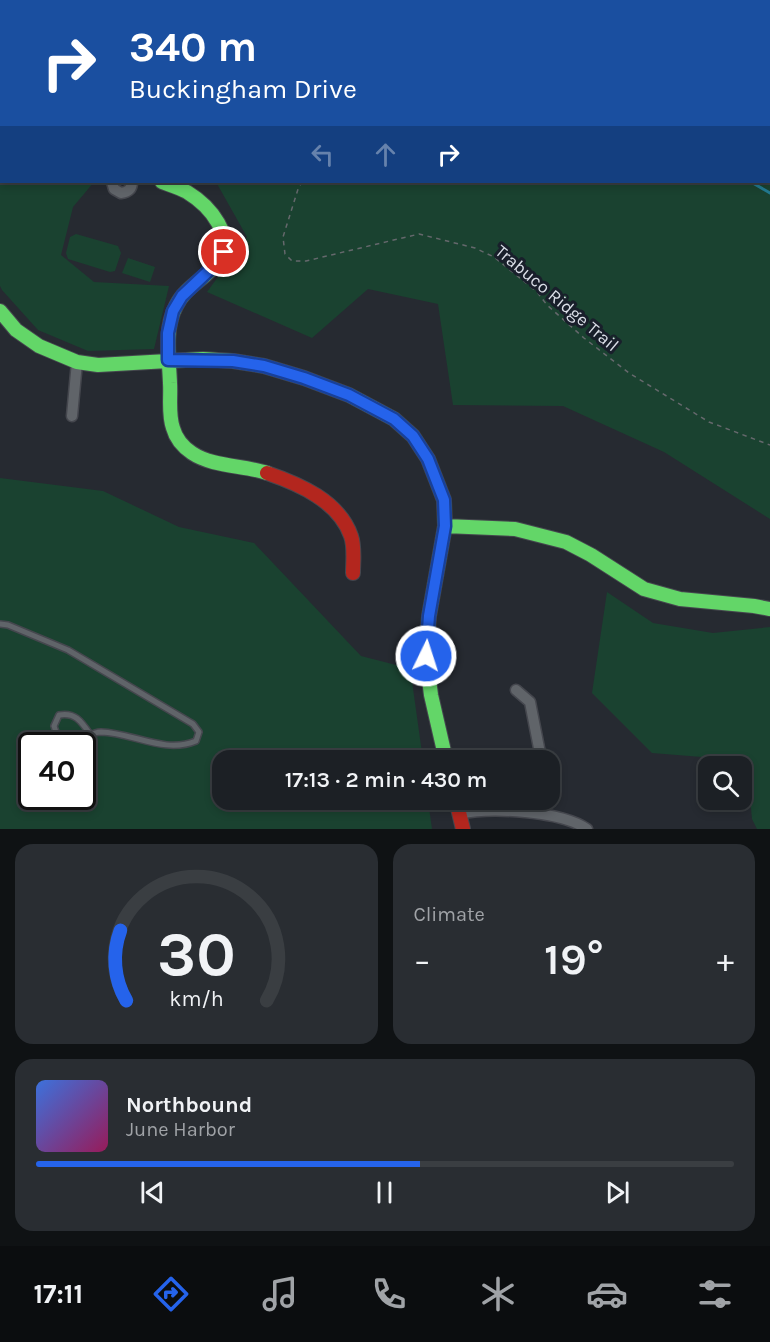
<!DOCTYPE html>
<html lang="en">
<head>
<meta charset="utf-8">
<style>
	:root { --surface:#1c2025; --page:#292d32; --text:#f1f3f6; --muted:#a0a3a7; --line:#3a3e42; --accent:#2563eb }
	body { margin:0; font-family:Karla,sans-serif; background:var(--page); color:var(--text); height:100vh; display:flex; flex-direction:column; font-size:22px; white-space:nowrap }
	* { box-sizing:border-box; margin:0 }
	p { font-size:20px; color:var(--muted) }
	.icon { flex:none; width:33px; height:33px; fill:none; stroke:currentColor; stroke-width:2; stroke-linecap:round; stroke-linejoin:round }
	.map { position:relative; height:829px; overflow:hidden }
	.details { display:flex; flex-direction:column; gap:15px; padding:15px; background:#0f1214; flex:1 }
	.details>* { flex:none }
	.guide { position:absolute; left:0px; top:0px; width:771px; height:183px; box-shadow:0 3px 9px #0003,0 0 0 2px var(--line); background:#1a4fa0; color:#fff; overflow:hidden }
	.tools { position:absolute; left:698px; top:756px; display:grid; gap:12px }
	.tools a { display:grid; place-items:center; width:54px; height:54px; border-radius:12px; background:var(--surface); box-shadow:0 3px 9px #0003,0 0 0 2px var(--line); font-size:30px }
	.speed { position:absolute; left:18px; top:732px; display:flex; gap:12px; font-size:30px; font-weight:700; text-align:center }
	.speed>* { display:grid; place-content:center; width:78px; height:78px; border-radius:50%; background:var(--surface); box-shadow:0 3px 9px #0003,0 0 0 2px var(--line); line-height:1 }
	.speed .limit { border:3px solid #111; border-radius:9px; background:#fff; color:#111 }
	.pin { position:absolute; display:grid; place-items:center; width:51px; height:51px; color:#fff; margin:-26px; border:3px solid #fff; border-radius:50%; box-shadow:0 2px 6px #0007 }
	.me { position:absolute; width:66px; margin:-33px; rotate:4deg; stroke-linejoin:round; filter:drop-shadow(0 0 4px #0008) }
	.turn { display:flex; align-items:center; gap:21px; height:126px; padding:0 30px; font-size:27px }
	.turn .icon { width:78px; height:78px; stroke-width:2.5 }
	.turn b { display:block; font-size:42px; line-height:51px }
	.lanes { display:flex; align-items:center; height:57px; padding:0 30px; background:#0003; justify-content:center; gap:30px; direction:ltr }
	.lanes .off { opacity:.35 }
	.big { font-size:45px; font-weight:600; line-height:1.1 }
	.details .tile { flex:1; display:flex; flex-direction:column; justify-content:center; gap:9px; min-width:0; padding:0 21px; border-radius:18px; background:var(--page) }
	.details .dial { align-items:center; gap:0 }
	.dial svg { height:156px; overflow:visible; fill:none; stroke:var(--line); stroke-width:7; stroke-linecap:round; text-anchor:middle }
	.dial text { fill:var(--text); stroke:none }
	.song { display:flex; align-items:center; gap:18px }
	.cover { width:72px; height:72px; border-radius:9px; background:linear-gradient(135deg,hsl(220 70% 55%),hsl(330 70% 35%)) }
	.played { height:6px; border-radius:3px; background:linear-gradient(90deg,var(--accent) 55%,var(--line) 55%) }
	.keys { display:flex; justify-content:space-around; direction:ltr }
	.heat { display:flex; justify-content:space-between; align-items:center; font-size:33px; direction:ltr }
	.details .tiles { flex:1; display:grid; gap:15px; grid-template-columns:1fr 1fr }
	.tile:last-child { grid-column:span 2 }
	.trip { position:absolute; left:212px; top:750px; width:348px; height:60px; border-radius:18px; background:var(--surface); box-shadow:0 3px 9px #0003,0 0 0 2px var(--line); font-weight:600; line-height:60px; text-align:center }
	.tabs { display:flex; height:96px; justify-content:space-around; align-items:center; background:#0b0d0f; color:var(--muted) }
	.tabs .icon { width:42px; height:42px }
	.tabs .active { color:var(--accent) }
	.tabs b { font-size:27px; color:var(--text) }
	.map>svg:first-child { display:block }
</style>
</head>
<body>
<div class="map">
<svg width="770" height="829" viewBox="0 0 770 829">
	<rect width="100%" height="100%" fill="#262a31"/>
	<path fill="#1a4230" fill-rule="evenodd" d="M770,159v360l-106,-67 -101,-46 -110,-1 -15,-101 -70,-15 -56,49 -105,-46 40,-55 -31,-55h554z
		M1,165l1,17h92l-21,25 -12,48 33,27 75,4 -15,63 -66,2 -50,-21 -36,-40 -2,-4v-120z
		M76,234l42,12 3,7 -6,18 -5,1 -42,-13 -2,-6 4,-16z
		M128,258l27,9 -5,15 -28,-9z
		M0,478l103,13 76,36 75,16 107,113 35,9 15,9 12,86h-201v40h206l4,29h-432zM32,746h50v50h-50z
		M607,592l46,31 60,10 57,-6v202h-13l-5,-10 -5,-55 -20,-5 -75,-6 -60,-60z"/>
	<g fill="none" stroke-linecap="round" stroke-linejoin="round">
		<path stroke="#227990" stroke-width="3" d="M551,0l1,2
			M751,182l19,11"/>
		<defs>
			<path id="lane" d="M744,0l3,2
				M0,624l8,1 60,25 125,74 6,8 -3,9c-32,13 -62,-8 -95,-9 -10,0 -13,6 -21,8 -7,1 -17,-3 -23,-5l-3,-9 5,-11c16,-3 22,6 31,19"/>
			<path id="street" d="M141,0l4,2
				M93,2l1,-2
				M0,137l2,-1
				M112,182l2,7 7,4c7,-1 11,-4 11,-11
				M72,416l5,-54
				M516,690l14,12 10,51 -1,7
				M536,813l1,-13
				M460,814c31,-7 101,-3 127,15"/>
			<path id="fast" d="M162,182c8,3 18,6 25,10 23,14 50,45 30,71 -12,16 -32,24 -41,43 -12,23 -7,51 -6,77 1,14 -2,31 3,45 3,11 10,19 19,25 21,14 51,12 75,20
				M0,311l16,19 23,16 38,16 21,3 105,-6 30,2 31,5 40,12 45,17 45,24 19,17 15,23 16,41 1,26 -16,90 -3,40 5,39 15,65
				M445,526l70,3 51,13 25,13 53,34 36,10 74,7 16,3"/>
			<path id="jam" d="M267,473c32,11 72,28 84,63 4,11 2,25 2,37
				M456,800l7,29"/>
		</defs>
		<use href="#lane" stroke="#45474e" stroke-width="8"/>
		<use href="#street" stroke="#45474e" stroke-width="13"/>
		<use href="#fast" stroke="#45474e" stroke-width="16"/>
		<use href="#jam" stroke="#45474e" stroke-width="16"/>
		<path stroke="#65686c" stroke-width="1.5" stroke-dasharray="4.5 4.5" stroke-linecap="butt" d="M501,0l1,2
			M303,182l-4,4 -16,51 2,17 7,7h14l113,-27 56,14 19,9 21,17 22,18 10,13 37,33 45,35 80,49 61,23"/>
		<use href="#lane" stroke="#606469" stroke-width="5"/>
		<use href="#street" stroke="#606469" stroke-width="10"/>
		<use href="#fast" stroke="#63d668" stroke-width="14"/>
		<use href="#jam" stroke="#b3261e" stroke-width="14"/>
	</g>
	<g fill="none" stroke-linecap="round" stroke-linejoin="round">
		<defs>
			<path id="route" d="M224,252l-5,9 -37,35 -9,15 -5,22v27l65,1 31,5 40,12 45,17 45,24 19,17 15,23 16,41 1,26 -16,90 -3,40"/>
		</defs>
		<use href="#route" stroke="#184099" stroke-width="15"/>
		<use href="#route" stroke="#2563eb" stroke-width="10"/>
	</g>
	<g text-anchor="middle" stroke-width="6" stroke-linejoin="round" paint-order="stroke">
		<g font-size="18" fill="#dadee7" stroke="#191f2b">
			<text transform="translate(557 298) rotate(40)" y="6">Trabuco Ridge Trail</text>
		</g>
	</g>
</svg>
<div class="tools">
<a><svg class="icon" aria-label="search" viewBox="0 0 24 24"><circle cx="10" cy="10" r="6"/><path d="M15 15l6 6"/></svg></a>
</div>
<div class="speed"><div class="limit">40</div></div>
<div class="pin" style="left:224px;top:252px;background:#d93025"><svg class="icon" aria-label="arrive" viewBox="0 0 24 24"><path d="M6 21V4h12l-3 4 3 4H6"/></svg></div>
<svg class="me" style="left:426px;top:656px" viewBox="-20 -20 40 40"><circle r="17" fill="#2563eb" stroke="#fff" stroke-width="3"/><path d="M0-11L8 9 0 5-8 9z" fill="#fff"/></svg>
<div class="trip">17:13 · 2 min · 430 m</div>
<div class="guide">
<div class="turn"><svg class="icon" aria-label="right" viewBox="0 0 24 24"><path d="M7 20v-9h11M14 6l5 5-5 5"/></svg><div><b>340 m</b>Buckingham Drive</div></div>
<div class="lanes"><svg class="icon off" aria-label="left" viewBox="0 0 24 24"><path d="M17 20v-9H6M10 6l-5 5 5 5"/></svg><svg class="icon off" aria-label="ahead" viewBox="0 0 24 24"><path d="M12 20V5M6 11l6-6 6 6"/></svg><svg class="icon" aria-label="right" viewBox="0 0 24 24"><path d="M7 20v-9h11M14 6l5 5-5 5"/></svg></div>
</div>
</div>
<section class="details">
<div class="tiles">
<div class="tile dial"><svg viewBox="0 0 100 80">
<path d="M14 69A42 42 0 1 1 86 69"/>
<path d="M14 69A42 42 0 0 1 11 33" stroke="#2563eb"/>
<text x="50" y="56" font-size="32" font-weight="700">30</text>
<text x="50" y="72" font-size="11">km/h</text>
</svg></div>
<div class="tile"><p>Climate</p>
<div class="heat"><a>−</a><b class="big">19°</b><a>+</a></div>
</div>
<div class="tile">
<div class="song"><i class="cover"></i><div><b>Northbound</b><p>June Harbor</p></div></div>
<div class="played"></div>
<div class="keys"><svg class="icon" aria-label="previous" viewBox="0 0 24 24"><path d="M18 5L8 12l10 7zM5 5v14"/></svg><svg class="icon" aria-label="pause" viewBox="0 0 24 24"><path d="M8 5v14M16 5v14"/></svg><svg class="icon" aria-label="next" viewBox="0 0 24 24"><path d="M6 5l10 7-10 7zM19 5v14"/></svg></div>
</div>
</div>
</section>
<nav class="tabs">
<b>17:11</b>
<svg class="icon active" aria-label="directions" viewBox="0 0 24 24"><path d="M12 3l9 9-9 9-9-9zM9 14v-3h6M13 9l2 2-2 2"/></svg>
<svg class="icon" aria-label="music" viewBox="0 0 24 24"><path d="M9 18V5l10-2v13"/><circle cx="6" cy="18" r="3"/><circle cx="16" cy="16" r="3"/></svg>
<svg class="icon" aria-label="phone" viewBox="0 0 24 24"><path d="M5 4h4l2 5-3 2q2 4 5 5l2-3 5 2v4C11 20 4 13 5 4z"/></svg>
<svg class="icon" aria-label="climate" viewBox="0 0 24 24"><path d="M12 3v18M4 7l16 10M4 17L20 7"/></svg>
<svg class="icon" aria-label="car" viewBox="0 0 24 24"><path d="M5 17H2v-5l4-1 3-4h7l3 4 3 1v5h-3M9 17h6M6 11h13"/><circle cx="7" cy="17" r="2"/><circle cx="17" cy="17" r="2"/></svg>
<svg class="icon" aria-label="filters" viewBox="0 0 24 24"><path d="M4 7h16M4 17h16"/><circle cx="9" cy="7" r="2"/><circle cx="15" cy="17" r="2"/></svg>
</nav>
</body>
</html>
